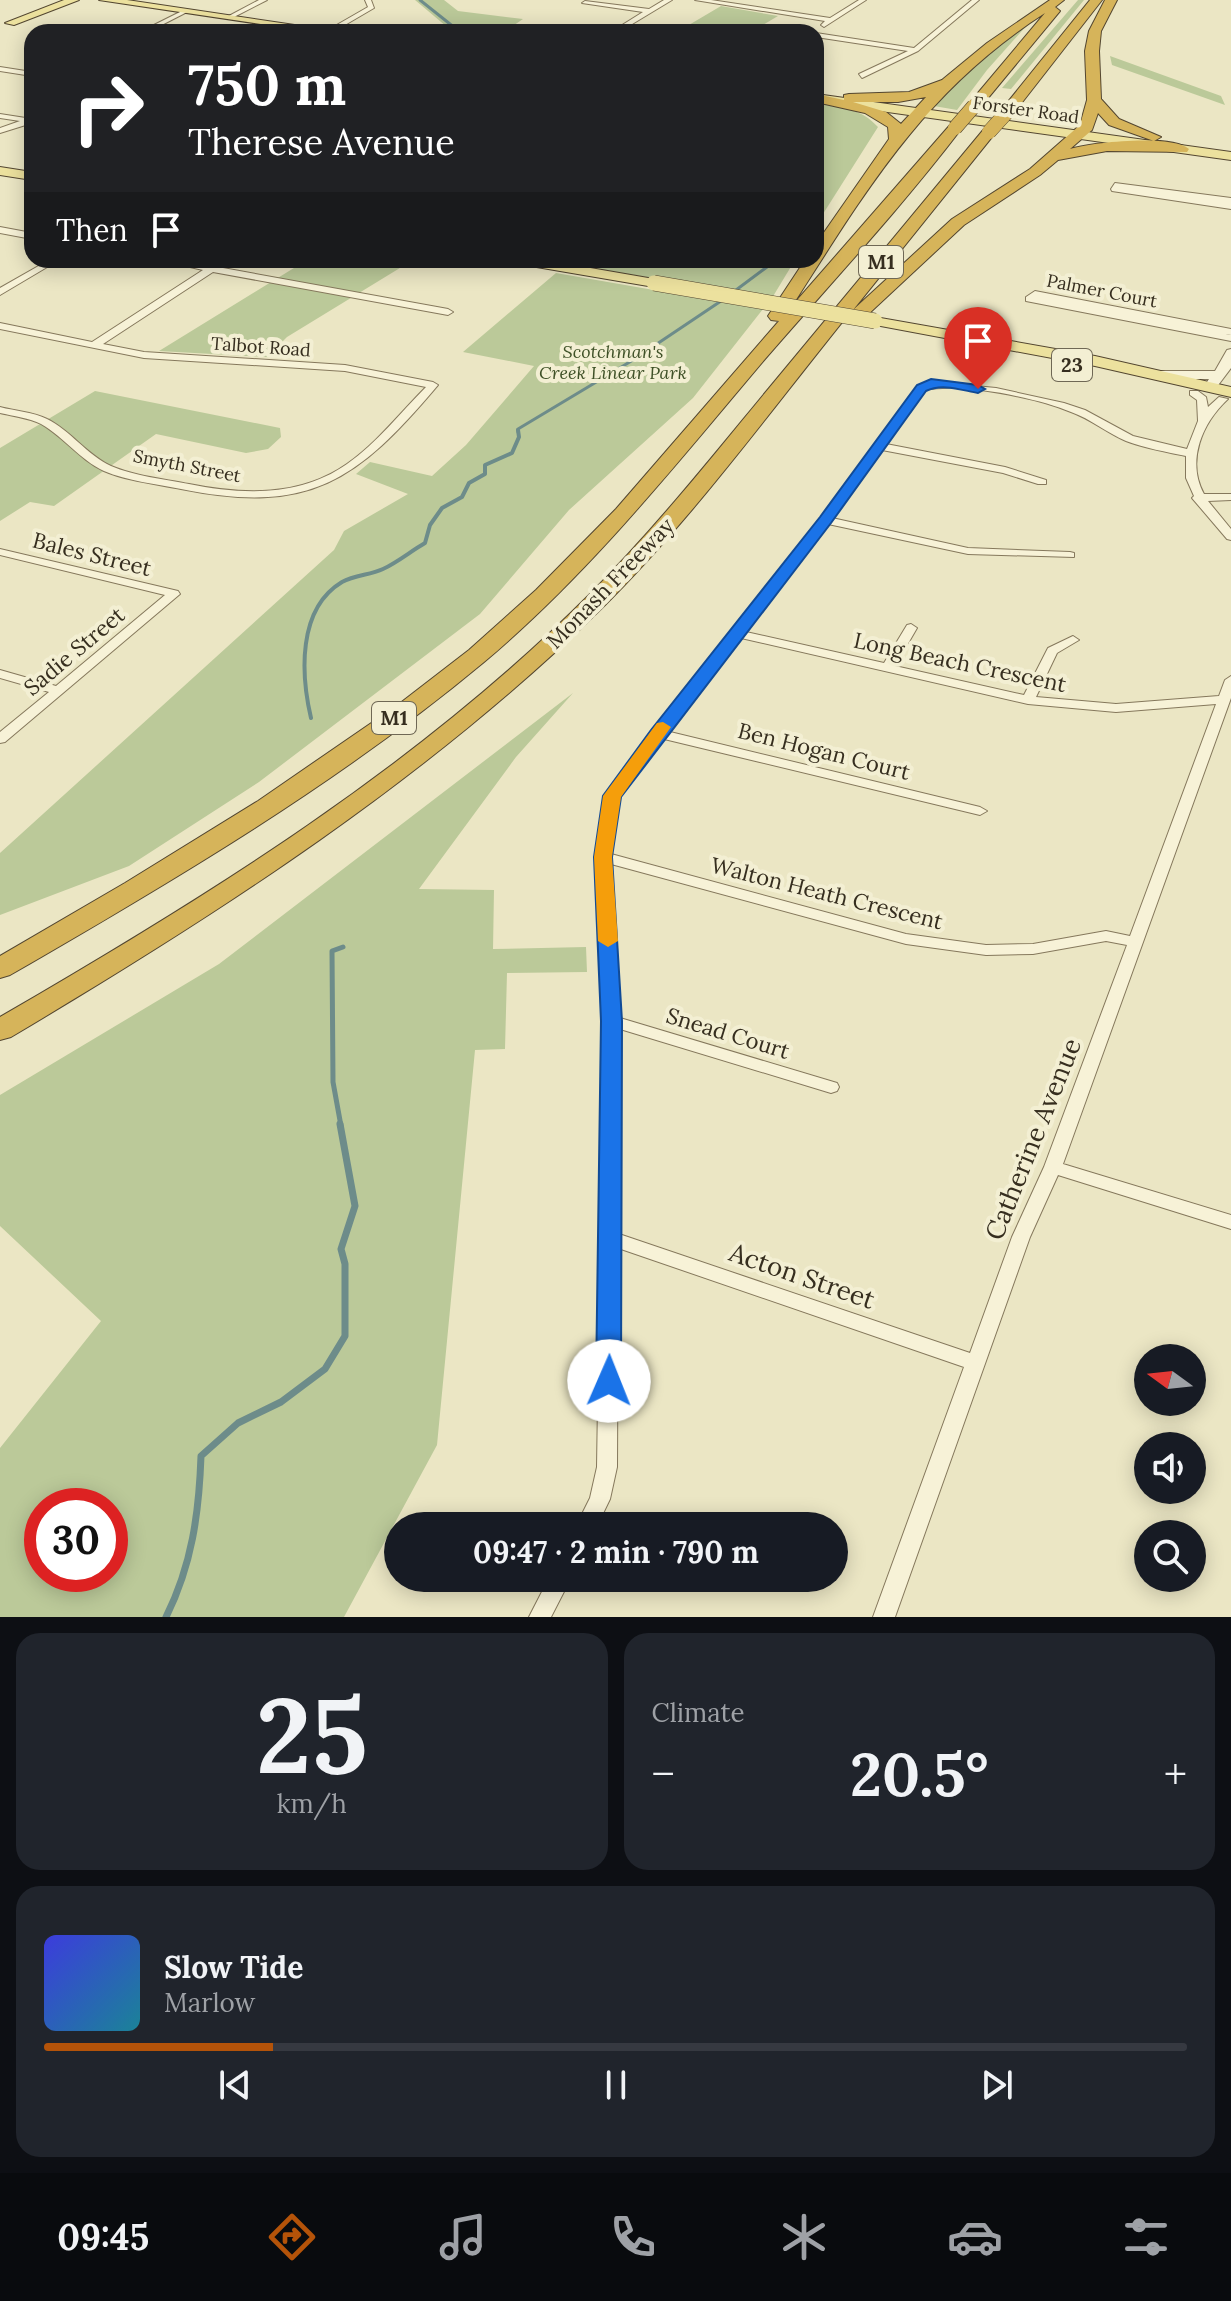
<!DOCTYPE html>
<html lang="en">
<head>
<meta charset="utf-8">
<style>
	:root { --surface:#171b24; --page:#20242c; --text:#f1f3f6; --muted:#9ea1a6; --line:#363941; --accent:#b45309 }
	body { margin:0; font-family:Lora,serif; background:var(--page); color:var(--text); height:100vh; display:flex; flex-direction:column; font-size:30px; white-space:nowrap }
	* { box-sizing:border-box; margin:0 }
	p { font-size:26px; color:var(--muted) }
	.icon { flex:none; width:44px; height:44px; fill:none; stroke:currentColor; stroke-width:2; stroke-linecap:round; stroke-linejoin:round }
	.map { position:relative; height:1617px; overflow:hidden }
	.panel { display:flex; flex-direction:column; gap:16px; padding:16px; background:#0d0f14; flex:1 }
	.panel>* { flex:none }
	.hud { position:absolute; left:24px; top:24px; width:800px; height:244px; border-radius:24px; box-shadow:0 4px 20px #0003; background:#202124; color:#fff; overflow:hidden }
	.needle { width:52px; rotate:285deg }
	.buttons { position:absolute; left:1134px; top:1344px; display:grid; gap:16px }
	.buttons a { display:grid; place-items:center; width:72px; height:72px; border-radius:50%; background:var(--surface); box-shadow:0 4px 20px #0003; font-size:40px }
	.speed { position:absolute; left:24px; top:1488px; display:flex; gap:16px; font-size:40px; font-weight:700; text-align:center }
	.speed>* { display:grid; place-content:center; width:104px; height:104px; border-radius:50%; background:var(--surface); box-shadow:0 4px 20px #0003; line-height:1 }
	.speed .limit { border:12px solid #d22; background:#fff; color:#111 }
	.pin { position:absolute; display:grid; place-items:center; width:68px; height:68px; color:#fff; margin:-82px -34px; border-radius:50% 50% 50% 0; rotate:-45deg; box-shadow:0 0 8px #0007 }
	.pin .icon { rotate:45deg }
	.me { position:absolute; width:88px; margin:-44px; rotate:1deg; stroke-linejoin:round; filter:drop-shadow(0 0 6px #0008) }
	.turn { display:flex; align-items:center; gap:28px; height:168px; padding:0 32px; font-size:36px }
	.turn .icon { width:104px; height:104px; stroke-width:2.5 }
	.turn b { display:block; font-size:56px; line-height:68px }
	.then { display:flex; align-items:center; height:76px; padding:0 32px; background:#0003; gap:16px; font-size:30px }
	.big { font-size:60px; font-weight:700; line-height:1.1 }
	.panel .tile { flex:1; display:flex; flex-direction:column; justify-content:center; gap:12px; min-width:0; padding:0 28px; border-radius:24px; background:var(--page) }
	.panel .dial { align-items:center; gap:0 }
	.dial b { font-size:104px; line-height:1 }
	.song { display:flex; align-items:center; gap:24px }
	.cover { width:96px; height:96px; border-radius:12px; background:linear-gradient(135deg,hsl(240 70% 55%),hsl(190 70% 35%)) }
	.played { height:8px; border-radius:4px; background:linear-gradient(90deg,var(--accent) 20%,var(--line) 20%) }
	.keys { display:flex; justify-content:space-around; direction:ltr }
	.heat { display:flex; justify-content:space-between; align-items:center; font-size:44px; direction:ltr }
	.panel .tiles { flex:1; display:grid; gap:16px; grid-template-columns:1fr 1fr }
	.tile:last-child { grid-column:span 2 }
	.trip { position:absolute; left:384px; top:1512px; width:464px; height:80px; border-radius:40px; background:var(--surface); box-shadow:0 4px 20px #0003; font-weight:700; line-height:80px; text-align:center }
	.menu { display:flex; height:128px; justify-content:space-around; align-items:center; background:#090b0e; color:var(--muted) }
	.menu .icon { width:56px; height:56px }
	.menu .current { color:var(--accent) }
	.menu b { font-size:36px; color:var(--text) }
	.map>svg:first-child { display:block }
</style>
</head>
<body>
<div class="map">
<svg width="1231" height="1617" viewBox="0 0 1231 1617">
	<rect width="100%" height="100%" fill="#ebe6c4"/>
	<path fill="#bbc999" fill-rule="evenodd" d="M415,0h29l14,11 65,8 -19,13h-51z
		M1078,0h6l-73,89 -9,-1z
		M721,6l57,10 -27,16h-74z
		M1029,23l-42,47 -30,40 -23,-4 55,-54z
		M1110,56l111,40 4,9 -113,-40z
		M816,104c24,3 45,4 62,23l-62,98z
		M307,260h106l-126,77 -20,20 -108,-6z
		M545,260h250l-23,38z
		M556,273l207,36 -70,89 -124,112 -89,104 -221,168 -130,84 -129,49v-62l334,-303 10,-19 64,-37 -52,-20 14,-12 62,14 34,-31 68,-79 -71,-14z
		M95,391l185,37 1,9 -13,12 -22,4 -90,-19 -102,72 -24,-4 -30,19v-73z
		M573,693l-57,64 -97,132 75,1 -1,59 93,-2 1,25 -80,1 -2,76 -30,1 -38,395 -93,172h-344v-169l101,-127 -101,-95v-131l219,-131zM42,1506h68v68h-68z"/>
	<g fill="none" stroke-linecap="round" stroke-linejoin="round">
		<path stroke="#6d8c8a" stroke-width="3" d="M420,0l40,32
			M816,160l3,1 -3,6
			M732,293l35,-26 2,-7
			M518,432v-3l115,-69 91,-61"/>
		<path stroke="#6d8c8a" stroke-width="4" d="M311,718c-10,-43 -14,-109 31,-136 13,-7 28,-7 41,-13 15,-7 28,-18 42,-26l5,-18 12,-17 20,-11 7,-14 16,-9v-9l27,-12 7,-16 -1,-7"/>
		<path stroke="#6d8c8a" stroke-width="5" d="M341,1126l-8,-44 -1,-131 11,-4"/>
		<path stroke="#6d8c8a" stroke-width="7" d="M166,1617c26,-52 33,-104 35,-161l37,-33 43,-21 44,-33 20,-33v-72l-4,-15 14,-43 -15,-82"/>
		<defs>
			<path id="minor" d="M259,0h8l-35,18 -5,-1z
				M365,0h6l3,8 -41,24h-6l1,-2 40,-23z
				M664,0h8l-53,32h-8l32,-20 -61,-9 3,-2 64,8z
				M695,0h16l119,18 29,-18h7l-42,27 -3,-2 4,-4z
				M972,0h7l-61,51 -56,27 -3,-4 49,-23 -92,-14v-4l98,15z
				M184,10l5,1 -41,21h-8z
				M275,23l5,1 -14,8h-8z
				M546,25l37,5 3,2 -42,-4z
				M0,67l32,5v4l-32,-5z
				M0,114l32,5v4l-32,10v-5l20,-7 -20,-3z
				M1115,183l116,15v11l-119,-18 -1,-2z
				M0,227l32,6v6l-32,-6z
				M49,260h10l-59,35v-7z
				M160,260h19l269,49 5,3 -5,3 -235,-43 -110,72 41,8 201,13 88,17 5,3c-81,96 -128,130 -257,104 -24,-5 -54,-8 -77,-18 -24,-11 -40,-34 -63,-47 -11,-6 -28,-8 -41,-11v-6c15,4 34,5 47,12 23,11 40,36 64,47 23,10 53,13 78,18 54,11 111,13 158,-20 30,-21 53,-51 79,-77l-81,-16 -201,-13 -144,-29v-6l92,19 111,-72z
				M1035,291l196,38v6l-195,-37 195,37v6l-205,-40v-4z
				M933,382l63,6 68,15 21,7 48,26 54,13 11,-28 -1,-21 -7,-5v-4h8l8,6 2,10 11,-10 9,2c-26,24 -42,62 -24,95h27v6l-23,1 23,28v11l-4,-1 -35,-41 2,-2 -8,-18v-22c-20,-4 -41,-8 -60,-15 -19,-8 -35,-22 -55,-29 -33,-14 -111,-30 -145,-22l-40,54 119,23 41,13v4h-8l-35,-11 -121,-23 -50,68 136,30 102,4 4,1v4l-106,-3 -140,-30 -82,108 138,31 23,-38 4,-1 6,4 -22,38 129,29 24,-47 25,-12 6,4 -22,13 -21,44 80,7 103,-8 6,-16 6,-4v22l-168,466 168,51v14l-173,-54 -28,62 -135,380h-22l91,-250 -346,-119 -1,219 -7,32 -13,27h-21l14,-28 7,-31 7,-446 -8,-164 9,-61 47,-66 82,-99 87,-113 97,-132zM741,638l287,66 88,8 100,-8 -86,232 -24,-5 -73,13 -47,1 -80,-11 -295,-80 8,-58 41,-58 320,77 7,-4 -7,-4 -314,-76zM611,864l295,80 80,11 47,-1 73,-13 21,4 -83,222 -32,70 -42,116 -351,-119 1,-205 211,64 6,-2 2,-4 -2,-4 -217,-65z
				M0,549l178,42 2,3 -175,148 -5,1v-11l49,-40 -49,-14v-8l56,16 109,-91 -165,-40z
				M549,1578h22l-20,39h-22z"/>
			<path id="tertiary" d="M1231,349v19l-15,20h-10l-1,-3 4,-6h-49l-6,-4 6,-4h55l12,-21z"/>
			<path id="primary" d="M64,0h15l-65,25 -9,-2z
				M99,0h28l215,32h-28z
				M816,94l415,58v8l-415,-58z
				M0,167l32,5v8l-32,-5z
				M512,260h32l110,19 7,4 -7,4 -135,-23z
				M875,317l220,39 136,31v10l-136,-31 -225,-42v-6z"/>
			<path id="motorway" d="M1050,0h14l-9,7 5,4 -81,98 -12,-3 78,-93c-121,78 -178,176 -253,293l158,-181h10l2,3c-61,80 -131,155 -197,231 -89,105 -175,214 -281,303 -145,121 -311,219 -474,313l-10,3v-22l125,-73 133,-82 141,-97 70,-54 67,-60 80,-81 163,-188 -8,-1 -3,-4 37,-56h11v-16l73,-105 -1,-12 -23,-14 -49,-11v-8l28,6v-5l5,-1 60,-2 33,-12 45,-37zM926,97l-25,27 -15,-12 -33,-10h45z
				M1090,0h12l-89,114h-10v-6z
				M1105,0h12l-16,31 -2,20 2,48 18,20 42,18 -7,4 -45,-16 -11,-12 -6,17 -22,19c23,-7 101,-15 119,0l-2,3 -80,-1 -49,9 -18,15 -76,50 -102,95 -6,1 -9,-5c-79,98 -155,203 -245,292 -176,172 -381,304 -591,429l-11,3v-23c209,-121 417,-250 589,-422 63,-63 119,-133 176,-202 73,-88 146,-176 219,-264h10l2,3 -143,178 99,-91 78,-50 50,-44 7,-25 -2,-49 4,-20z"/>
		</defs>
		<use href="#minor" stroke="#85785c" stroke-width="2"/>
		<use href="#tertiary" stroke="#85785c" stroke-width="2"/>
		<use href="#primary" stroke="#534630" stroke-width="2"/>
		<use href="#motorway" stroke="#534630" stroke-width="2"/>
		<use href="#minor" fill="#f7f2d7" fill-rule="evenodd"/>
		<use href="#tertiary" fill="#f7f2d7" fill-rule="evenodd"/>
		<use href="#primary" fill="#ece19e" fill-rule="evenodd"/>
		<use href="#motorway" fill="#d6b45a" fill-rule="evenodd"/>
		<defs>
			<path id="primary-bridge" d="M654,283l221,38"/>
			<path id="motorway-bridge" d="M955,128l19,-22
				M989,132l19,-21"/>
		</defs>
		<use href="#primary-bridge" stroke="#534630" stroke-width="16" stroke-linecap="butt"/>
		<use href="#motorway-bridge" stroke="#534630" stroke-width="15" stroke-linecap="butt"/>
		<use href="#primary-bridge" stroke="#ece19e" stroke-width="15"/>
		<use href="#motorway-bridge" stroke="#d6b45a" stroke-width="14"/>
	</g>
	<path fill="#1a73e8" stroke="#114b97" stroke-width="2" d="M931,379l47,6 7,4 -7,4c-17,-3 -36,-10 -52,-2l-95,132 -210,274 -9,60 10,164 -1,360 -4,8 -8,3 -9,-3 -4,-8 5,-360 -7,-164 9,-61 48,-66 169,-213 97,-132z"/>
	<path fill="#f59e0b" d="M663,722l8,5 -50,70 -9,60 6,84 -10,6 -10,-6 -4,-84 9,-61 54,-73z"/>
	<g text-anchor="middle" stroke-width="8" stroke-linejoin="round" paint-order="stroke">
		<g font-size="18" fill="#362e1f" stroke="#f3efd3">
			<text transform="translate(1026 110) rotate(8)" y="6">Forster Road</text>
			<text transform="translate(1102 291) rotate(11)" y="6">Palmer Court</text>
			<text transform="translate(261 347) rotate(4)" y="6">Talbot Road</text>
			<text transform="translate(187 466) rotate(11)" y="6">Smyth Street</text>
		</g>
		<g font-size="18" font-style="italic" fill="#3f5127" stroke="#f3efd3">
			<text x="613" y="358">Scotchman's<tspan x="613" dy="21">Creek Linear Park</tspan></text>
		</g>
		<g fill="#f3efd3" stroke="#6f6855" stroke-width="2">
			<rect x="859" y="246" width="44" height="32" rx="6"/>
			<rect x="1052" y="349" width="40" height="32" rx="6"/>
			<rect x="372" y="702" width="44" height="32" rx="6"/>
		</g>
		<g font-size="20" font-weight="bold" fill="#362e1f">
			<text x="881" y="269">M1</text>
			<text x="1072" y="372">23</text>
			<text x="394" y="725">M1</text>
		</g>
		<g font-size="22" fill="#362e1f" stroke="#f3efd3">
			<text transform="translate(92 554) rotate(14)" y="8">Bales Street</text>
			<text transform="translate(610 583) rotate(-46)" y="8">Monash Freeway</text>
			<text transform="translate(74 651) rotate(-40)" y="8">Sadie Street</text>
			<text transform="translate(960 662) rotate(12)" y="8">Long Beach Crescent</text>
			<text transform="translate(824 751) rotate(14)" y="8">Ben Hogan Court</text>
			<text transform="translate(827 893) rotate(14)" y="8">Walton Heath Crescent</text>
			<text transform="translate(728 1033) rotate(17)" y="8">Snead Court</text>
		</g>
		<g font-size="26" fill="#362e1f" stroke="#f3efd3">
			<text transform="translate(1033 1139) rotate(-68)" y="9">Catherine Avenue</text>
			<text transform="translate(802 1276) rotate(19)" y="9">Acton Street</text>
		</g>
	</g>
</svg>
<div class="buttons">
<a><svg class="needle" viewBox="-14 -14 28 28"><path d="M0-13l5 13h-10z" fill="#e53935"/><path d="M0 13l5-13h-10z" fill="#9ea1a6"/></svg></a>
<a><svg class="icon" aria-label="sound" viewBox="0 0 24 24"><path d="M4 9h4l5-4v14l-5-4H4zM17 9q2 3 0 6"/></svg></a>
<a><svg class="icon" aria-label="search" viewBox="0 0 24 24"><circle cx="10" cy="10" r="6"/><path d="M15 15l6 6"/></svg></a>
</div>
<div class="speed"><div class="limit">30</div></div>
<div class="pin" style="left:978px;top:389px;background:#d93025"><svg class="icon" aria-label="arrive" viewBox="0 0 24 24"><path d="M6 21V4h12l-3 4 3 4H6"/></svg></div>
<svg class="me" style="left:609px;top:1381px" viewBox="-20 -20 40 40"><circle r="19" fill="#fff"/><path d="M0-13L10 11 0 6-10 11z" fill="#1a73e8"/></svg>
<div class="trip">09:47 · 2 min · 790 m</div>
<div class="hud">
<div class="turn"><svg class="icon" aria-label="right" viewBox="0 0 24 24"><path d="M7 20v-9h11M14 6l5 5-5 5"/></svg><div><b>750 m</b>Therese Avenue</div></div>
<div class="then">Then<svg class="icon" aria-label="arrive" viewBox="0 0 24 24"><path d="M6 21V4h12l-3 4 3 4H6"/></svg></div>
</div>
</div>
<section class="panel">
<div class="tiles">
<div class="tile dial"><b>25</b><p>km/h</p></div>
<div class="tile"><p>Climate</p>
<div class="heat"><a>−</a><b class="big">20.5°</b><a>+</a></div>
</div>
<div class="tile">
<div class="song"><i class="cover"></i><div><b>Slow Tide</b><p>Marlow</p></div></div>
<div class="played"></div>
<div class="keys"><svg class="icon" aria-label="previous" viewBox="0 0 24 24"><path d="M18 5L8 12l10 7zM5 5v14"/></svg><svg class="icon" aria-label="pause" viewBox="0 0 24 24"><path d="M8 5v14M16 5v14"/></svg><svg class="icon" aria-label="next" viewBox="0 0 24 24"><path d="M6 5l10 7-10 7zM19 5v14"/></svg></div>
</div>
</div>
</section>
<nav class="menu">
<b>09:45</b>
<svg class="icon current" aria-label="directions" viewBox="0 0 24 24"><path d="M12 3l9 9-9 9-9-9zM9 14v-3h6M13 9l2 2-2 2"/></svg>
<svg class="icon" aria-label="music" viewBox="0 0 24 24"><path d="M9 18V5l10-2v13"/><circle cx="6" cy="18" r="3"/><circle cx="16" cy="16" r="3"/></svg>
<svg class="icon" aria-label="phone" viewBox="0 0 24 24"><path d="M5 4h4l2 5-3 2q2 4 5 5l2-3 5 2v4C11 20 4 13 5 4z"/></svg>
<svg class="icon" aria-label="climate" viewBox="0 0 24 24"><path d="M12 3v18M4 7l16 10M4 17L20 7"/></svg>
<svg class="icon" aria-label="car" viewBox="0 0 24 24"><path d="M5 17H2v-5l4-1 3-4h7l3 4 3 1v5h-3M9 17h6M6 11h13"/><circle cx="7" cy="17" r="2"/><circle cx="17" cy="17" r="2"/></svg>
<svg class="icon" aria-label="filters" viewBox="0 0 24 24"><path d="M4 7h16M4 17h16"/><circle cx="9" cy="7" r="2"/><circle cx="15" cy="17" r="2"/></svg>
</nav>
</body>
</html>
